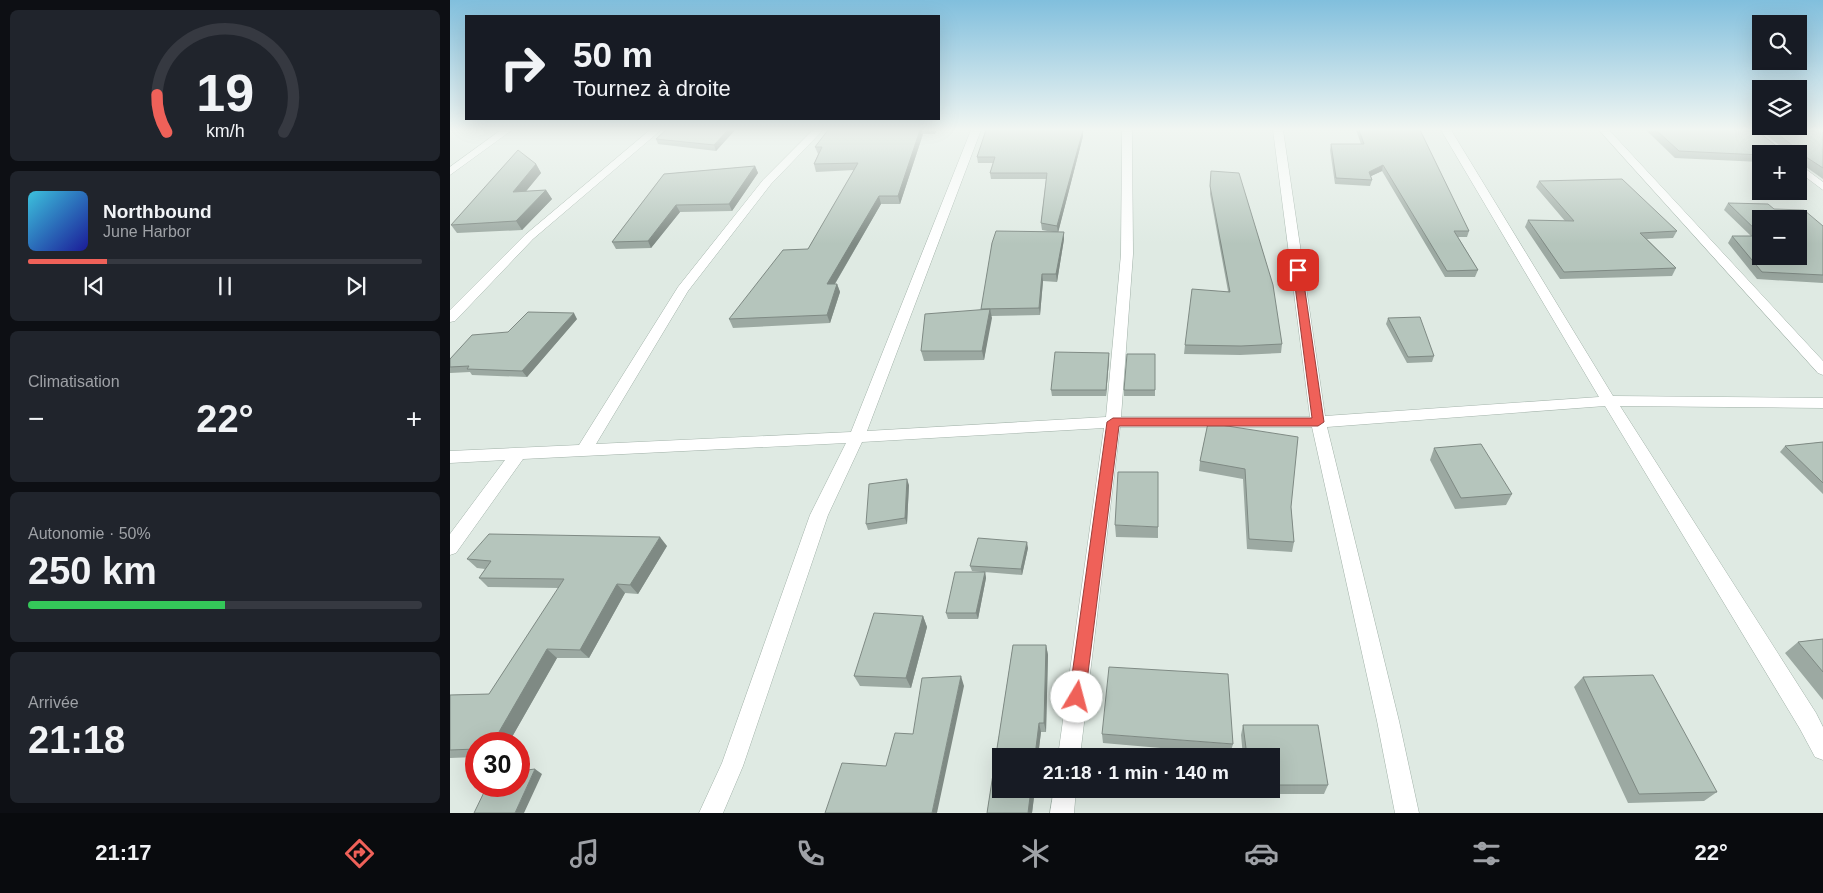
<!DOCTYPE html>
<html lang="fr">
<head>
<meta charset="utf-8">
<style>
	:root { --surface:#171b24; --page:#20242c; --text:#f1f3f6; --muted:#9ea1a6; --line:#363941; --accent:#ef6159 }
	body { margin:0; font-family:Helvetica,sans-serif; background:var(--page); color:var(--text); height:100vh; display:flex; flex-direction:column; font-size:19px; white-space:nowrap }
	* { box-sizing:border-box; margin:0 }
	p { font-size:16px; color:var(--muted) }
	.icon { flex:none; width:28px; height:28px; fill:none; stroke:currentColor; stroke-width:2; stroke-linecap:round; stroke-linejoin:round }
	.map { position:relative; flex:1; overflow:hidden }
	.panel { display:flex; flex-direction:column; gap:10px; padding:10px; background:#0d0f14; width:450px }
	.panel>* { flex:none }
	.guide { position:absolute; left:15px; top:15px; width:475px; height:105px; border-radius:0px; box-shadow:0 5px 20px #0002; background:#171b24; color:var(--text); overflow:hidden }
	.tools { position:absolute; left:1302px; top:15px; display:grid; gap:10px }
	.tools a { display:grid; place-items:center; width:55px; height:55px; border-radius:0px; background:var(--surface); box-shadow:0 5px 20px #0002; font-size:25px }
	.speed { position:absolute; left:15px; top:732px; display:flex; gap:10px; font-size:25px; font-weight:700; text-align:center }
	.speed>* { display:grid; place-content:center; width:65px; height:65px; border-radius:50%; background:var(--surface); box-shadow:0 5px 20px #0002; line-height:1 }
	.speed .limit { border:8px solid #d22; background:#fff; color:#111 }
	.pin { position:absolute; display:grid; place-items:center; width:42px; height:42px; color:#fff; margin:-21px; border-radius:10px; box-shadow:0 2px 8px #0006 }
	.me { position:absolute; width:55px; margin:-28px; rotate:8deg; stroke-linejoin:round; filter:drop-shadow(0 0 4px #0008) }
	.turn { display:flex; align-items:center; gap:18px; height:105px; padding:0 25px; font-size:22px }
	.turn .icon { width:65px; height:65px; stroke-width:2.5 }
	.turn b { display:block; font-size:35px; line-height:42px }
	.big { font-size:38px; font-weight:700; line-height:1.1 }
	.panel .card { flex:1; display:flex; flex-direction:column; justify-content:center; gap:8px; min-width:0; padding:0 18px; border-radius:8px; background:var(--page) }
	.panel .dial { align-items:center; gap:0 }
	.dial svg { height:130px; overflow:visible; fill:none; stroke:var(--line); stroke-width:7; stroke-linecap:round; text-anchor:middle }
	.dial text { fill:var(--text); stroke:none }
	.song { display:flex; align-items:center; gap:15px }
	.cover { width:60px; height:60px; border-radius:8px; background:linear-gradient(135deg,hsl(190 70% 55%),hsl(240 70% 35%)) }
	.played { height:5px; border-radius:2px; background:linear-gradient(90deg,var(--accent) 20%,var(--line) 20%) }
	.keys { display:flex; justify-content:space-around; direction:ltr }
	.heat { display:flex; justify-content:space-between; align-items:center; font-size:28px; direction:ltr }
	.charge { height:8px; border-radius:4px; background:linear-gradient(90deg,#34c759 50%,var(--line) 0) }
	.trip { position:absolute; left:542px; top:748px; width:288px; height:50px; border-radius:0px; background:var(--surface); box-shadow:0 5px 20px #0002; font-weight:700; line-height:50px; text-align:center }
	.tabs { display:flex; height:80px; justify-content:space-around; align-items:center; background:#090b0e; color:var(--muted) }
	.tabs .icon { width:35px; height:35px }
	.tabs .selected { color:var(--accent) }
	.tabs b { font-size:22px; color:var(--text) }
	main { display:flex; flex:1; min-height:0 }
	.map>svg:first-child { display:block }
</style>
</head>
<body>
<main>
<section class="panel">
<div class="card dial"><svg viewBox="0 0 100 80">
<path d="M14 69A42 42 0 1 1 86 69"/>
<path d="M14 69A42 42 0 0 1 8 46" stroke="#ef6159"/>
<text x="50" y="56" font-size="32" font-weight="700">19</text>
<text x="50" y="72" font-size="11">km/h</text>
</svg></div>
<div class="card">
<div class="song"><i class="cover"></i><div><b>Northbound</b><p>June Harbor</p></div></div>
<div class="played"></div>
<div class="keys"><svg class="icon" aria-label="previous" viewBox="0 0 24 24"><path d="M18 5L8 12l10 7zM5 5v14"/></svg><svg class="icon" aria-label="pause" viewBox="0 0 24 24"><path d="M8 5v14M16 5v14"/></svg><svg class="icon" aria-label="next" viewBox="0 0 24 24"><path d="M6 5l10 7-10 7zM19 5v14"/></svg></div>
</div>
<div class="card"><p>Climatisation</p>
<div class="heat"><a>−</a><b class="big">22°</b><a>+</a></div>
</div>
<div class="card"><p>Autonomie · 50%</p><b class="big">250 km</b><div class="charge"></div></div>
<div class="card"><p>Arrivée</p><b class="big">21:18</b></div>
</section>
<div class="map">
<svg width="1373" height="813" viewBox="0 0 1373 813">
	<rect width="100%" height="100%" fill="#dfeae3"/>
	<g fill="none" stroke-linecap="round" stroke-linejoin="round">
		<defs>
			<path id="street" d="M51,130h11l-62,45v-8z
				M200,130h11l-128,109 -78,82 -5,1v-12l75,-75z
				M363,130h10l-52,54 -83,107 -92,153 255,-12 120,-302h10l-114,301 239,-14 15,-163 1,-124h10l1,124 -12,163h189l-37,-287h10l42,286 274,-19 -158,-267h10l162,266 210,2v10l-203,-2 196,307 7,14v33l-8,-3 -15,-28 -195,-323 -278,21 72,294 20,92h-24l-18,-92 -65,-294h-192l-40,329h-22l46,-328 -242,14 -34,73 -85,251 -20,47h-24l23,-50 88,-248 36,-72 -323,16 -67,94 -6,2v-21l55,-74 -55,3v-12l129,-6 99,-158 85,-107z
				M1149,130h10l214,231v14l-5,-2z
				M1349,164l24,18v8l-24,-18z
				M604,789h22l-2,24h-24z"/>
		</defs>
		<use href="#street" stroke="#a2b2a9" stroke-width="1"/>
		<use href="#street" fill="#fff" fill-rule="evenodd"/>
	</g>
	<path fill="#9ca9a2" fill-rule="evenodd" d="M216,130h69l-19,21 -58,-7 -2,-5z
		M378,130h109l-2,4h-12l-23,70h-19l-46,80h2l3,8 -10,31 -97,5 -4,-9 79,-70 46,-79 -38,2 -2,-8 4,-10 -3,-7z
		M906,130h64l49,101 -2,6h-9l20,33 -3,7h-30l-63,-106 -11,5 1,4 -2,6 -35,-2 -5,-34 1,-6h30z
		M1196,130h110l23,18h4l-23,-18h63v49l-24,-17v-8h-38v8l-86,-4z
		M633,136l-25,96h6v7l-7,43 -14,-1 -3,34 -49,1 -7,44 -60,1 -3,-10 60,-42 72,-77 -11,-2 -1,-7 5,-44h-55l-1,-6 3,-10h-15l-1,-6z
		M86,164l5,9 -15,18 20,-1 6,9 -30,31 -65,3 -6,-8z
		M305,166l3,7 -26,38 -52,1 -29,36 -35,1 -4,-7 52,-68z
		M761,171l71,173 -1,9 -41,2 -56,-1 1,-9 43,-54 -18,-97z
		M1089,181l138,50 -4,7 -26,1 29,29 -4,8 -112,3 -35,-52 3,-7 37,1 -29,-34z
		M1278,203l46,6 49,17v57l-66,-4 -29,-36 4,-7h19l-27,-26zM1311,219l38,37h-38z
		M938,318l46,38 -2,6 -25,1 -21,-39z
		M127,319l-50,58 -55,-2 -2,-3 -20,1v-14l58,-27z
		M705,354v42h-31v-6z
		M659,359l-3,37h-54l-1,-6z
		M758,423l83,84 3,35 -2,10 -45,-3 -4,-70 -44,-8 1,-10z
		M1373,442v52l-43,-42 5,-6z
		M984,448l78,46 -6,11 -51,4 -25,-49z
		M459,485l-2,39 -39,6 -2,-6z
		M665,525l43,2v11l-42,-1z
		M217,546l-29,48 -13,-1 -36,65h-32l-49,86h-32v13l-26,1v-63l39,-1 70,-106 -71,-1 -9,-9 6,-9 -8,-1 -10,-9z
		M578,548l-6,27 -50,-4 -2,-5z
		M535,572l1,6 -8,41h-30l-2,-6z
		M473,616l4,11 -16,61 -51,-2 -6,-10z
		M1373,639v61l-38,-47 13,-11z
		M563,645h33l2,10 -2,77h-5l-3,24h-37v33h34l-3,24h-45z
		M1133,677l134,115 -13,9 -76,2 -54,-116z
		M793,725l85,60 -4,9h-77l-1,-5h25v-33h-28l-2,-21z
		M652,734l131,10 -3,10 -127,-11z"/>
	<path fill="#7f8a84" d="M278,130h7l-19,21 -2,-6z
		M470,130h2l1,4 -23,70 -2,-8z
		M633,130v6l-25,97 -1,-7z
		M86,164l5,9 -23,28 -5,-9z
		M933,165l-1,6 -15,7 2,-6z
		M305,166l3,7 -26,38 -3,-7z
		M96,190l6,9 -30,31 -6,-9z
		M429,196l2,8 -51,88 -3,-8z
		M226,205l4,7 -29,36 -3,-7z
		M614,232v7l-7,43 -1,-8z
		M592,274l1,7 -3,34 -1,-7z
		M387,284l3,8 -10,31 -3,-8z
		M540,309l2,9 -8,42 -2,-9z
		M124,313l3,6 -50,58 -5,-6z
		M659,353v6l-3,37v-6z
		M457,479l2,6 -2,39 -2,-6z
		M210,537l7,9 -29,48 -8,-9z
		M577,542l1,6 -6,27 -1,-6z
		M535,572l1,6 -8,41 -2,-6z
		M167,584l8,9 -36,65 -9,-8z
		M473,616l4,11 -16,61 -5,-10z
		M596,645l2,10 -2,77 -2,-9z
		M97,649l10,9 -49,86h-16z
		M511,676l3,10 -27,127h-5z
		M589,723l2,9 -3,24h-3z
		M85,769l7,5 -18,39h-9z
		M581,789h4l-3,24h-4z"/>
	<path fill="#b5c5bc" stroke="#7f8a84" d="M216,130h62l-14,15 -58,-6z
		M378,130h92l-22,66h-19l-52,88h10l-10,31 -98,4 54,-69 25,-1 50,-86 -44,1 8,-17h-7z
		M536,130h97l-26,96 -16,-3 6,-50h-57l5,-16h-18z
		M909,130h61l49,101h-15l24,39 -31,1 -64,-106 -14,7 3,8 -36,-2 -5,-34h33z
		M1206,130h100l23,18h14v-2l-20,-16h50v38l-20,-13 -1,2 -3,-1v-2h-38v1l-82,-4z
		M68,150l18,14 -23,28 33,-2 -30,31 -65,4z
		M305,166l-26,38 -53,1 -28,36 -36,1 52,-68z
		M761,171l28,2 34,112 9,59 -41,2 -56,-1 7,-56 38,3 -20,-106z
		M1172,179l55,52 -37,2 36,35 -112,4 -36,-52 46,1 -35,-40z
		M1278,203l40,1 6,5 30,1 19,16v49l-61,-3 -30,-36h29v20h38v-37h-38v16z
		M546,231l68,1 -8,42h-14l-3,34 -58,1 11,-66z
		M540,309l-8,42h-61l4,-37z
		M78,312l46,1 -52,58 -55,-2 2,-3 -19,1v-8l22,-24 36,-3z
		M970,317l14,39 -26,1 -20,-39z
		M605,352l54,1 -3,37h-55z
		M677,354h28v36h-31z
		M758,423l90,14 -7,70 3,35 -45,-3 -4,-70 -45,-8z
		M1373,442v41l-38,-37z
		M1031,444l31,50 -51,4 -27,-50z
		M668,472h40v55l-43,-2z
		M457,479l-2,39 -39,6 3,-40z
		M39,534l171,3 -30,48 -13,-1 -37,66 -33,-1 -55,95h-16v5l-26,1v-55l39,-1 75,-115 -85,-1 12,-17 -24,-2z
		M528,538l49,4 -6,27 -51,-3z
		M505,572h30l-9,41h-30z
		M424,613l49,3 -17,62 -52,-2z
		M1373,639v33l-25,-30z
		M563,645h33l-2,78h-5l-4,33h-34v33h30l-3,24h-41z
		M659,667l119,7 5,70 -131,-10z
		M1203,675l64,117 -78,2 -56,-117z
		M511,676l-29,137h-107l17,-50 44,3 9,-33 18,1 9,-56z
		M793,725h75l10,60h-57v-29h-24z
		M85,769l-20,44h-41l13,-27h32v-15z"/>
	<linearGradient id="sky" x2="0" y2="1"><stop stop-color="#81bfdd"/><stop offset="0.53" stop-color="#f1f6f2"/><stop offset="1" stop-color="#f1f6f2" stop-opacity="0"/></linearGradient>
	<rect width="1373" height="244" fill="url(#sky)"/>
	<path fill="#ef6159" stroke="#9b3f3a" d="M844,268h7l1,2 22,152 -6,4h-199l-34,271 -2,5 -6,3 -5,-3 -3,-5 38,-275 6,-4h199l-19,-148z"/>
</svg>
<div class="tools">
<a><svg class="icon" aria-label="search" viewBox="0 0 24 24"><circle cx="10" cy="10" r="6"/><path d="M15 15l6 6"/></svg></a>
<a><svg class="icon" aria-label="layers" viewBox="0 0 24 24"><path d="M12 4l9 5-9 5-9-5zM3 14l9 5 9-5"/></svg></a>
<a>+</a>
<a>−</a>
</div>
<div class="speed"><div class="limit">30</div></div>
<div class="pin" style="left:848px;top:270px;background:#d93025"><svg class="icon" aria-label="arrive" viewBox="0 0 24 24"><path d="M6 21V4h12l-3 4 3 4H6"/></svg></div>
<svg class="me" style="left:627px;top:697px" viewBox="-20 -20 40 40"><circle r="19" fill="#fff"/><path d="M0-13L10 11 0 6-10 11z" fill="#ef6159"/></svg>
<div class="trip">21:18 · 1 min · 140 m</div>
<div class="guide">
<div class="turn"><svg class="icon" aria-label="right" viewBox="0 0 24 24"><path d="M7 20v-9h11M14 6l5 5-5 5"/></svg><div><b>50 m</b>Tournez à droite</div></div>
</div>
</div>
</main>
<nav class="tabs">
<b>21:17</b>
<svg class="icon selected" aria-label="directions" viewBox="0 0 24 24"><path d="M12 3l9 9-9 9-9-9zM9 14v-3h6M13 9l2 2-2 2"/></svg>
<svg class="icon" aria-label="music" viewBox="0 0 24 24"><path d="M9 18V5l10-2v13"/><circle cx="6" cy="18" r="3"/><circle cx="16" cy="16" r="3"/></svg>
<svg class="icon" aria-label="phone" viewBox="0 0 24 24"><path d="M5 4h4l2 5-3 2q2 4 5 5l2-3 5 2v4C11 20 4 13 5 4z"/></svg>
<svg class="icon" aria-label="climate" viewBox="0 0 24 24"><path d="M12 3v18M4 7l16 10M4 17L20 7"/></svg>
<svg class="icon" aria-label="car" viewBox="0 0 24 24"><path d="M5 17H2v-5l4-1 3-4h7l3 4 3 1v5h-3M9 17h6M6 11h13"/><circle cx="7" cy="17" r="2"/><circle cx="17" cy="17" r="2"/></svg>
<svg class="icon" aria-label="filters" viewBox="0 0 24 24"><path d="M4 7h16M4 17h16"/><circle cx="9" cy="7" r="2"/><circle cx="15" cy="17" r="2"/></svg>
<b>22°</b>
</nav>
</body>
</html>
